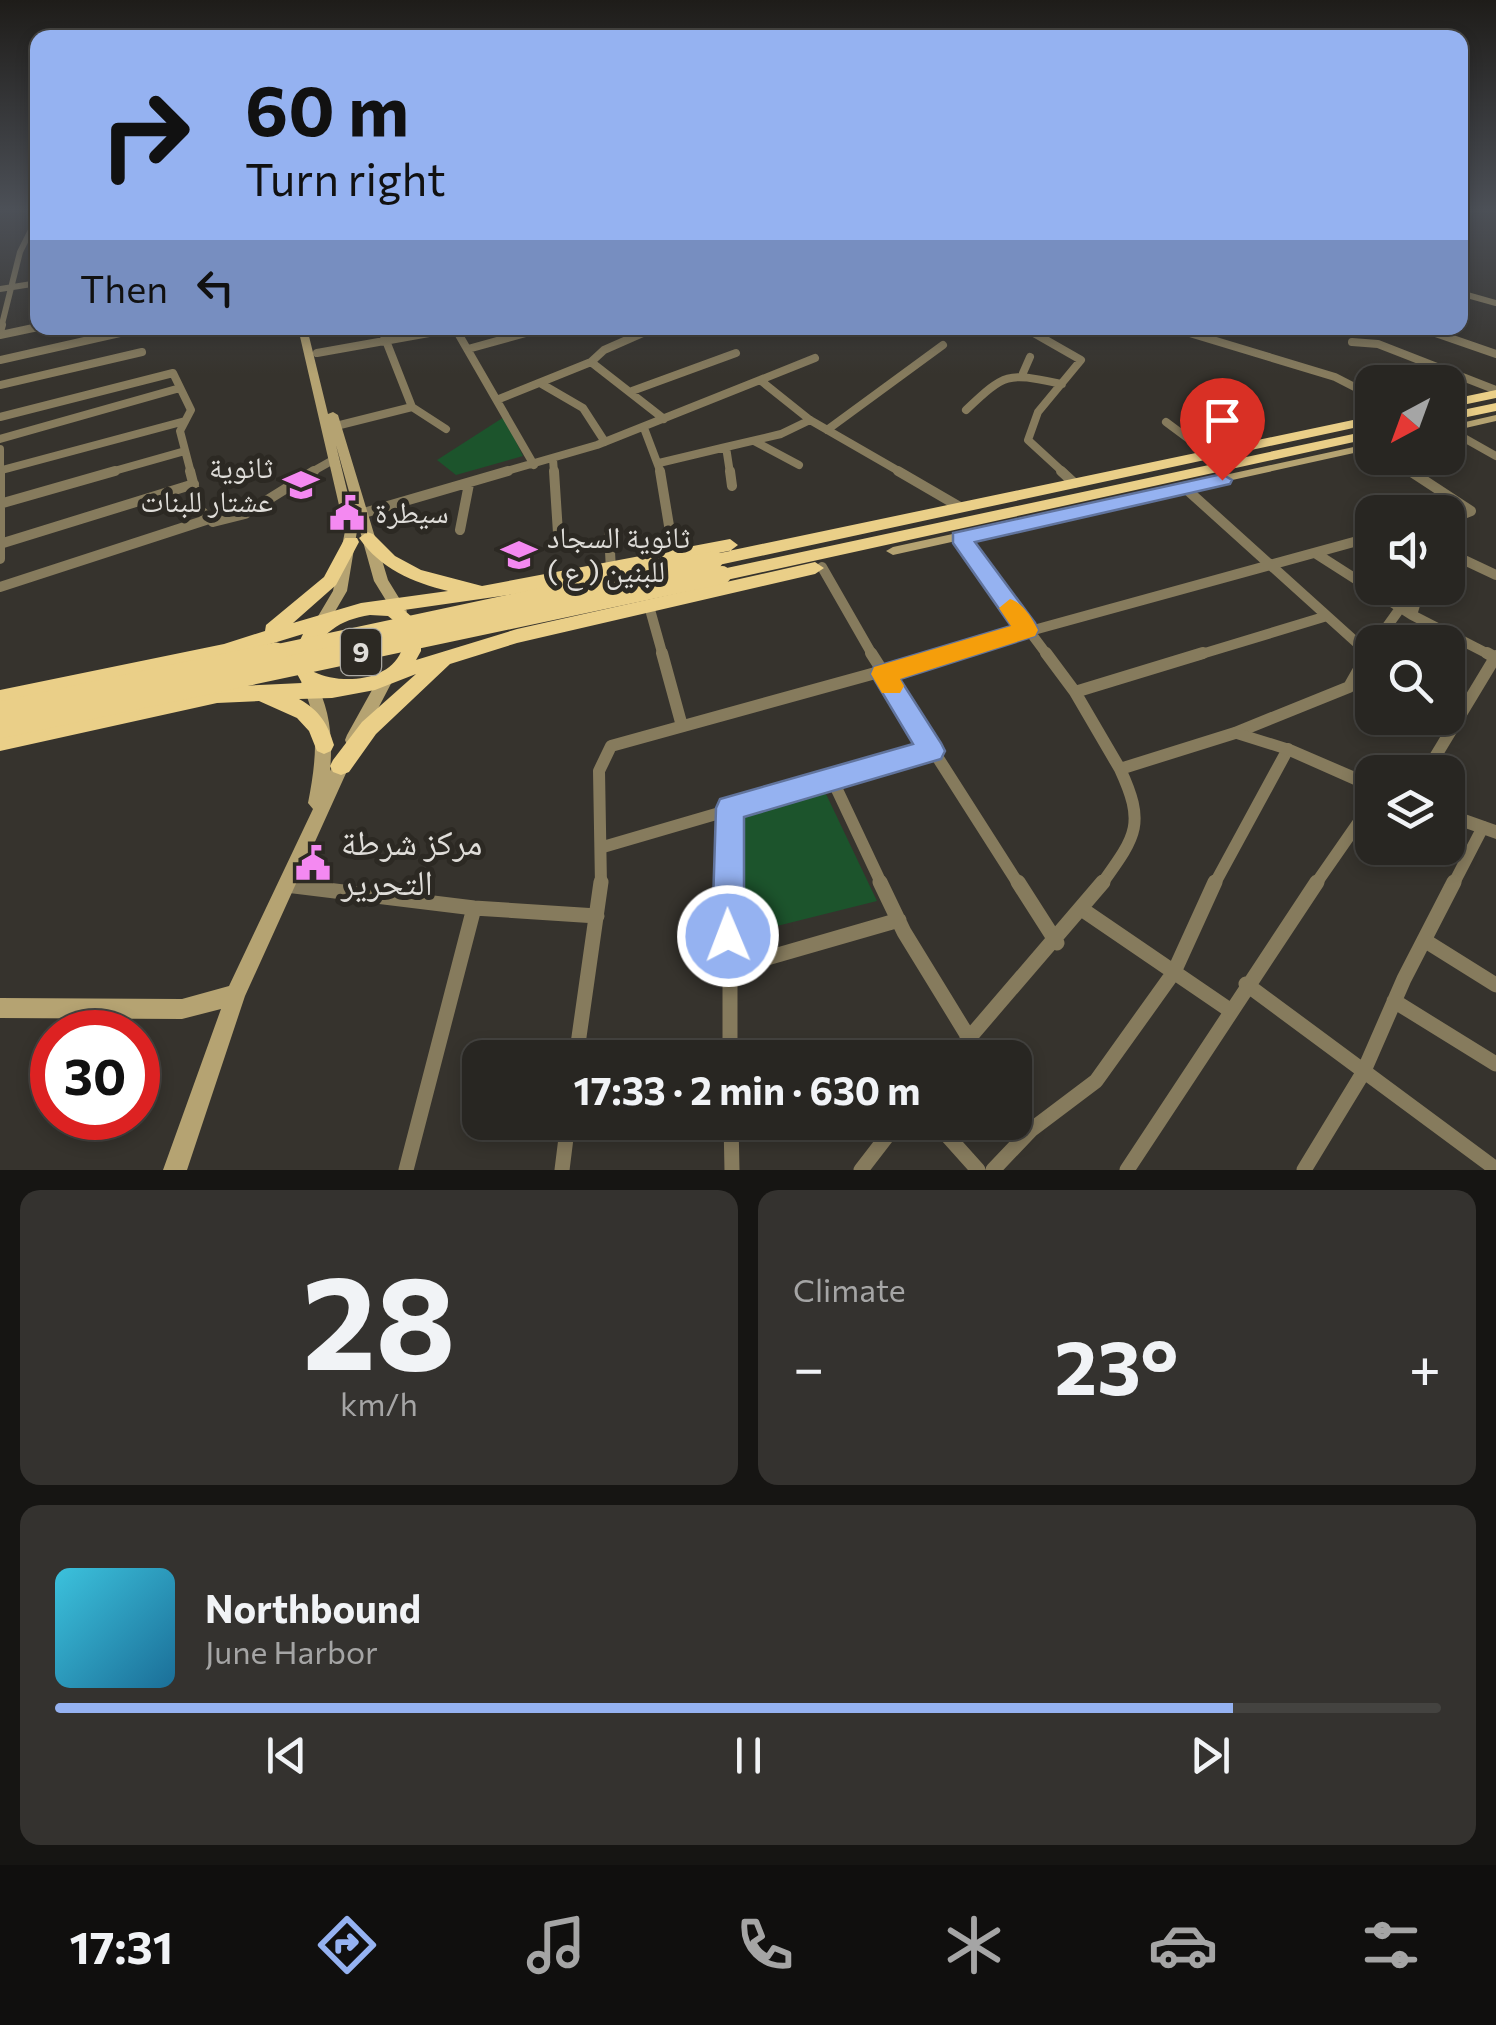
<!DOCTYPE html>
<html lang="en">
<head>
<meta charset="utf-8">
<style>
	:root { --surface:#282622; --page:#34322f; --text:#f1f3f6; --muted:#a5a5a5; --line:#444340; --accent:#95b2f1 }
	body { margin:0; font-family:Commissioner,"Noto Naskh Arabic",sans-serif; background:var(--page); color:var(--text); height:100vh; display:flex; flex-direction:column; font-size:38px; white-space:nowrap }
	* { box-sizing:border-box; margin:0 }
	p { font-size:32px; color:var(--muted) }
	.icon { flex:none; width:55px; height:55px; fill:none; stroke:currentColor; stroke-width:2; stroke-linecap:round; stroke-linejoin:round }
	.map { position:relative; height:1170px; overflow:hidden }
	.sheet { display:flex; flex-direction:column; gap:20px; padding:20px; background:#161513; flex:1 }
	.sheet>* { flex:none }
	.hud { position:absolute; left:30px; top:30px; width:1438px; height:305px; border-radius:20px; box-shadow:0 5px 15px #0003,0 0 0 2px var(--line); background:#95b2f1; color:#111; overflow:hidden }
	.needle { width:65px; rotate:221deg }
	.controls { position:absolute; left:1355px; top:365px; display:grid; gap:20px }
	.controls a { display:grid; place-items:center; width:110px; height:110px; border-radius:20px; background:var(--surface); box-shadow:0 5px 15px #0003,0 0 0 2px var(--line); font-size:50px }
	.speed { position:absolute; left:30px; top:1010px; display:flex; gap:20px; font-size:50px; font-weight:700; text-align:center }
	.speed>* { display:grid; place-content:center; width:130px; height:130px; border-radius:50%; background:var(--surface); box-shadow:0 5px 15px #0003,0 0 0 2px var(--line); line-height:1 }
	.speed .limit { border:15px solid #d22; background:#fff; color:#111 }
	.pin { position:absolute; display:grid; place-items:center; width:85px; height:85px; color:#fff; margin:-102px -42px; border-radius:50% 50% 50% 0; rotate:-45deg; box-shadow:0 0 10px #0007 }
	.pin .icon { rotate:45deg }
	.me { position:absolute; width:110px; margin:-55px; rotate:359deg; stroke-linejoin:round; filter:drop-shadow(0 0 8px #0008) }
	.turn { display:flex; align-items:center; gap:35px; height:210px; padding:0 50px; font-size:45px }
	.turn .icon { width:130px; height:130px; stroke-width:2.5 }
	.turn b { display:block; font-size:70px; line-height:85px }
	.then { display:flex; align-items:center; height:95px; padding:0 50px; background:#0003; gap:20px; font-size:38px }
	.big { font-size:75px; font-weight:700; line-height:1.1 }
	.sheet .card { flex:1; display:flex; flex-direction:column; justify-content:center; gap:15px; min-width:0; padding:0 35px; border-radius:20px; background:var(--page) }
	.sheet .dial { align-items:center; gap:0 }
	.dial b { font-size:130px; line-height:1 }
	.song { display:flex; align-items:center; gap:30px }
	.cover { width:120px; height:120px; border-radius:15px; background:linear-gradient(135deg,hsl(190 70% 55%),hsl(200 70% 35%)) }
	.played { height:10px; border-radius:5px; background:linear-gradient(90deg,var(--accent) 85%,var(--line) 85%) }
	.keys { display:flex; justify-content:space-around; direction:ltr }
	.heat { display:flex; justify-content:space-between; align-items:center; font-size:55px; direction:ltr }
	.sheet .tiles { flex:1; display:grid; gap:20px; grid-template-columns:1fr 1fr }
	.card:last-child { grid-column:span 2 }
	.trip { position:absolute; left:462px; top:1040px; width:570px; height:100px; border-radius:20px; background:var(--surface); box-shadow:0 5px 15px #0003,0 0 0 2px var(--line); font-weight:700; line-height:100px; text-align:center }
	.menu { display:flex; height:160px; justify-content:space-around; align-items:center; background:#100f0e; color:var(--muted) }
	.menu .icon { width:70px; height:70px }
	.menu .current { color:var(--accent) }
	.menu b { font-size:45px; color:var(--text) }
	.map>svg:first-child { display:block }
</style>
</head>
<body>
<div class="map">
<svg width="1496" height="1170" viewBox="0 0 1496 1170">
	<rect width="100%" height="100%" fill="#36332d"/>
	<path fill="#1c542c" d="M504,417l19,39 -67,19 -19,-15z
		M826,794l51,107 -144,36 5,-127z"/>
	<g fill="none" stroke-linecap="round" stroke-linejoin="round">
		<path stroke="#867b5d" stroke-width="6" d="M0,289l38,-6
			M1460,293l36,10
			M1,328l19,-76 18,-36
			M34,328l4,-1"/>
		<path stroke="#867b5d" stroke-width="8" d="M381,328l31,79 34,22
			M455,328l79,137
			M1025,328l56,32 -43,52 -10,28 36,33
			M1173,328l162,49 37,19
			M1421,328l75,26
			M0,332l2,-7
			M0,335l38,-8
			M1352,342l26,2 118,46
			M468,349l76,-21
			M317,353l140,-25
			M815,358l-55,22 50,40 92,53
			M0,360l142,-32
			M591,362l13,-12 50,-22
			M1023,373l7,-16
			M540,383l43,25 22,34
			M0,385l142,-33
			M632,391l104,-38
			M499,399l92,-37 73,57
			M966,410c41,-39 42,-37 96,-26
			M0,417l173,-44 18,37 -11,21 11,42
			M1166,422l43,32
			M336,426l76,-19
			M644,428l17,45
			M1448,429l48,27
			M827,430l116,-85
			M0,439l180,-51
			M754,441l45,24
			M0,449v24
			M1391,458l23,15
			M553,459l1,14
			M659,463l67,-16
			M2,470l183,-49
			M107,473l78,-22
			M310,473l23,-13
			M500,473l97,-28 163,-65
			M730,473l-4,-26 55,-13 29,-14"/>
		<path stroke="#867b5d" stroke-width="10" d="M0,471v88
			M190,471l10,39 13,12 32,-8 69,-43
			M554,471l4,62
			M660,471l14,85
			M730,471l2,15
			M898,471l62,36
			M1061,471l13,12
			M1410,471l61,40 -23,9
			M1185,488l172,155 8,13
			M3,503l112,-32
			M350,517l158,-46
			M460,530l9,-46
			M609,531l2,40
			M960,538l88,118
			M0,544l194,-60
			M1315,553l97,62 80,41
			M1448,559h14l34,16
			M822,567l51,89
			M0,587l206,-67
			M649,606l14,50
			M1412,615l8,-27
			M1376,642l25,-35
			M939,656l433,-119
			M1195,656l132,-40"/>
		<path stroke="#867b5d" stroke-width="12" d="M662,653l20,73
			M871,653l148,232
			M1046,653l29,39 45,77
			M1487,653l9,5
			M1075,692l128,-39
			M1426,772l70,-116
			M832,779l50,106
			M730,809v76
			M603,847l328,-96
			M601,885l-2,-114 12,-25 337,-93
			M1101,885c35,-49 45,-60 19,-116l115,-36 114,-46 17,-30 -2,-4
			M1214,885l74,-136
			M1315,885l57,-82
			M1453,885l30,-58"/>
		<path stroke="#867b5d" stroke-width="15" d="M730,882v176
			M880,882l24,50 65,106
			M1018,882l39,61
			M286,885l188,23 123,8
			M1083,910l148,101
			M1424,940l72,45
			M729,969l170,-49
			M1246,984l250,185
			M1394,1001l102,63
			M576,1058l25,-176
			M952,1058l151,-176
			M731,1122l1,48
			M935,1122l43,48
			M406,1170l68,-262
			M562,1170l6,-48
			M861,1170l37,-48
			M993,1170l38,-40 65,-49 78,-109 41,-90
			M1127,1170l190,-288
			M1304,1170l59,-97 41,-94 50,-97"/>
		<path fill="#867b5d" fill-rule="evenodd" d="M1235,727l58,18 79,34v14l-88,-39 -54,-17 -2,-4 2,-4z
			M1448,808l48,17v14l-48,-17z"/>
		<path fill="#b5a372" fill-rule="evenodd" d="M298,328h9l21,86 5,-2 5,3 50,165 19,31 -2,4h-10l-21,-34 -38,-136 21,86 -10,60 -24,41h-10l-2,-4 22,-37 12,-60z
			M1496,415v6l-48,11v-6z
			M1372,443v6l-479,106 -7,-4 7,-4z
			M387,670l5,2 3,4 -36,69 -6,2 -6,-2 -2,-5 2,-5 35,-63z
			M309,677l5,2c16,30 19,58 16,92l8,-16 6,-2 6,2 2,5 -107,236 -58,174h-24l58,-161 -39,10 -182,-1v-20l182,1 47,-13 84,-177 -5,-6c8,-41 13,-81 -7,-120l3,-4z"/>
		<path fill="#eacf88" fill-rule="evenodd" d="M1496,390v8l-48,10v-8z
			M1496,403v8l-48,10v-8z
			M1372,416v8l-658,142 -8,-6 8,-6z
			M1372,430v8l-650,143 -9,-6 9,-6z
			M367,532l6,2 22,22 26,14 61,16 248,-47 8,6 -8,6 -215,43 -111,16 17,15v26l-5,9 101,-31 298,-67 9,6 -9,6 -298,69 -67,21 -74,70 -27,38 -8,3 -8,-3 -3,-6 3,-6 29,-38 54,-48 -41,16 -43,8 -33,1c20,11 29,25 35,46l-3,6 -7,3 -7,-3 -8,-20 -12,-13 -38,-17 -42,2 -217,48v-18l217,-46 85,-4 -12,-22 13,-27 -79,24 -224,48v-16l224,-46 41,-13 1,-6 58,-48 21,-39h12l2,4 -23,43 -43,38 68,-20 87,-12c-36,-9 -67,-22 -89,-53zM370,615l18,1 15,12c0,7 1,17 -2,24 -14,31 -62,32 -87,20l-5,-11c12,-28 30,-41 61,-46z"/>
		<path stroke="#eacf88" stroke-width="18" d="M264,656l450,-96
			M341,656l381,-81"/>
		<path stroke="#eacf88" stroke-width="21" d="M0,712l276,-59
			M0,728l352,-75"/>
	</g>
	<linearGradient id="sky" x2="0" y2="1"><stop stop-color="#1e1c19"/><stop offset="0.56" stop-color="#4c5057"/><stop offset="1" stop-color="#4c5057" stop-opacity="0"/></linearGradient>
	<rect width="1496" height="374" fill="url(#sky)"/>
	<path fill="#95b2f1" stroke="#61749d" stroke-width="2.5" d="M1222,474l10,6 -2,4 -255,58 60,81 3,7 -3,6 -135,43 41,64 4,8 -4,8 -197,58v119l-4,11 -12,5 -11,-5 -5,-11 4,-128 4,-9 193,-55 -42,-70 3,-7 137,-41 -58,-83v-10z"/>
	<path fill="#f59e0b" d="M1010,599c13,4 22,19 28,31l-3,6 -135,43 4,7 -4,7h-18l-11,-19 3,-7 137,-41 -12,-18z"/>
	<defs>
		<symbol id="school-bare" viewBox="-9 -9 18 18"><path d="M0-5L7-2L0 1L-7-2ZM-4 1L0 2.5L4 1V4Q0 6-4 4Z" fill="#f489f1" stroke="#2c2923" stroke-width="2.5" paint-order="stroke"/></symbol>
		<symbol id="civic-bare" viewBox="-9 -9 18 18"><path d="M-.6-6.5H3V-4.5H.6V-3L4-1V1h2V6H-6V1h2V-1L-.6-3ZM-1.2 2.5V6h2.4V2.5Z" fill="#f489f1" stroke="#2c2923" stroke-width="2.5" paint-order="stroke"/></symbol>
	</defs>
	<g fill-rule="evenodd">
		<use href="#school-bare" x="276" y="460" width="50" height="50"/>
		<use href="#civic-bare" x="322" y="488" width="50" height="50"/>
		<use href="#school-bare" x="494" y="530" width="50" height="50"/>
		<use href="#civic-bare" x="288" y="838" width="50" height="50"/>
	</g>
	<g text-anchor="middle" stroke-width="10" stroke-linejoin="round" paint-order="stroke">
		<rect fill="#2c2923" stroke="#a9a7a2" stroke-width="2.5" x="341" y="629" width="40" height="46" rx="8"/>
		<g font-size="28" font-weight="bold" fill="#dfddd9">
			<text x="361" y="662">9</text>
		</g>
		<g font-size="30" fill="#dfddd9" stroke="#2c2923" text-anchor="start">
			<text x="273" y="478" text-anchor="end">ثانوية<tspan x="273" dy="34">عشتار للبنات</tspan></text>
			<text x="375" y="523">سيطرة</text>
			<text x="547" y="548">ثانوية السجاد<tspan x="547" dy="34">( ع ) للبنين</tspan></text>
		</g>
		<g font-size="35" fill="#dfddd9" stroke="#2c2923" text-anchor="start">
			<text x="341" y="855">مركز شرطة<tspan x="341" dy="40">التحرير</tspan></text>
		</g>
	</g>
</svg>
<div class="controls">
<a><svg class="needle" viewBox="-14 -14 28 28"><path d="M0-13l5 13h-10z" fill="#e53935"/><path d="M0 13l5-13h-10z" fill="#a5a5a5"/></svg></a>
<a><svg class="icon" aria-label="sound" viewBox="0 0 24 24"><path d="M4 9h4l5-4v14l-5-4H4zM17 9q2 3 0 6"/></svg></a>
<a><svg class="icon" aria-label="search" viewBox="0 0 24 24"><circle cx="10" cy="10" r="6"/><path d="M15 15l6 6"/></svg></a>
<a><svg class="icon" aria-label="layers" viewBox="0 0 24 24"><path d="M12 4l9 5-9 5-9-5zM3 14l9 5 9-5"/></svg></a>
</div>
<div class="speed"><div class="limit">30</div></div>
<div class="pin" style="left:1222px;top:480px;background:#d93025"><svg class="icon" aria-label="arrive" viewBox="0 0 24 24"><path d="M6 21V4h12l-3 4 3 4H6"/></svg></div>
<svg class="me" style="left:728px;top:936px" viewBox="-20 -20 40 40"><circle r="17" fill="#95b2f1" stroke="#fff" stroke-width="3"/><path d="M0-11L8 9 0 5-8 9z" fill="#fff"/></svg>
<div class="trip">17:33 · 2 min · 630 m</div>
<div class="hud">
<div class="turn"><svg class="icon" aria-label="right" viewBox="0 0 24 24"><path d="M7 20v-9h11M14 6l5 5-5 5"/></svg><div><b>60 m</b>Turn right</div></div>
<div class="then">Then<svg class="icon" aria-label="left" viewBox="0 0 24 24"><path d="M17 20v-9H6M10 6l-5 5 5 5"/></svg></div>
</div>
</div>
<section class="sheet">
<div class="tiles">
<div class="card dial"><b>28</b><p>km/h</p></div>
<div class="card"><p>Climate</p>
<div class="heat"><a>−</a><b class="big">23°</b><a>+</a></div>
</div>
<div class="card">
<div class="song"><i class="cover"></i><div><b>Northbound</b><p>June Harbor</p></div></div>
<div class="played"></div>
<div class="keys"><svg class="icon" aria-label="previous" viewBox="0 0 24 24"><path d="M18 5L8 12l10 7zM5 5v14"/></svg><svg class="icon" aria-label="pause" viewBox="0 0 24 24"><path d="M8 5v14M16 5v14"/></svg><svg class="icon" aria-label="next" viewBox="0 0 24 24"><path d="M6 5l10 7-10 7zM19 5v14"/></svg></div>
</div>
</div>
</section>
<nav class="menu">
<b>17:31</b>
<svg class="icon current" aria-label="directions" viewBox="0 0 24 24"><path d="M12 3l9 9-9 9-9-9zM9 14v-3h6M13 9l2 2-2 2"/></svg>
<svg class="icon" aria-label="music" viewBox="0 0 24 24"><path d="M9 18V5l10-2v13"/><circle cx="6" cy="18" r="3"/><circle cx="16" cy="16" r="3"/></svg>
<svg class="icon" aria-label="phone" viewBox="0 0 24 24"><path d="M5 4h4l2 5-3 2q2 4 5 5l2-3 5 2v4C11 20 4 13 5 4z"/></svg>
<svg class="icon" aria-label="climate" viewBox="0 0 24 24"><path d="M12 3v18M4 7l16 10M4 17L20 7"/></svg>
<svg class="icon" aria-label="car" viewBox="0 0 24 24"><path d="M5 17H2v-5l4-1 3-4h7l3 4 3 1v5h-3M9 17h6M6 11h13"/><circle cx="7" cy="17" r="2"/><circle cx="17" cy="17" r="2"/></svg>
<svg class="icon" aria-label="filters" viewBox="0 0 24 24"><path d="M4 7h16M4 17h16"/><circle cx="9" cy="7" r="2"/><circle cx="15" cy="17" r="2"/></svg>
</nav>
</body>
</html>
